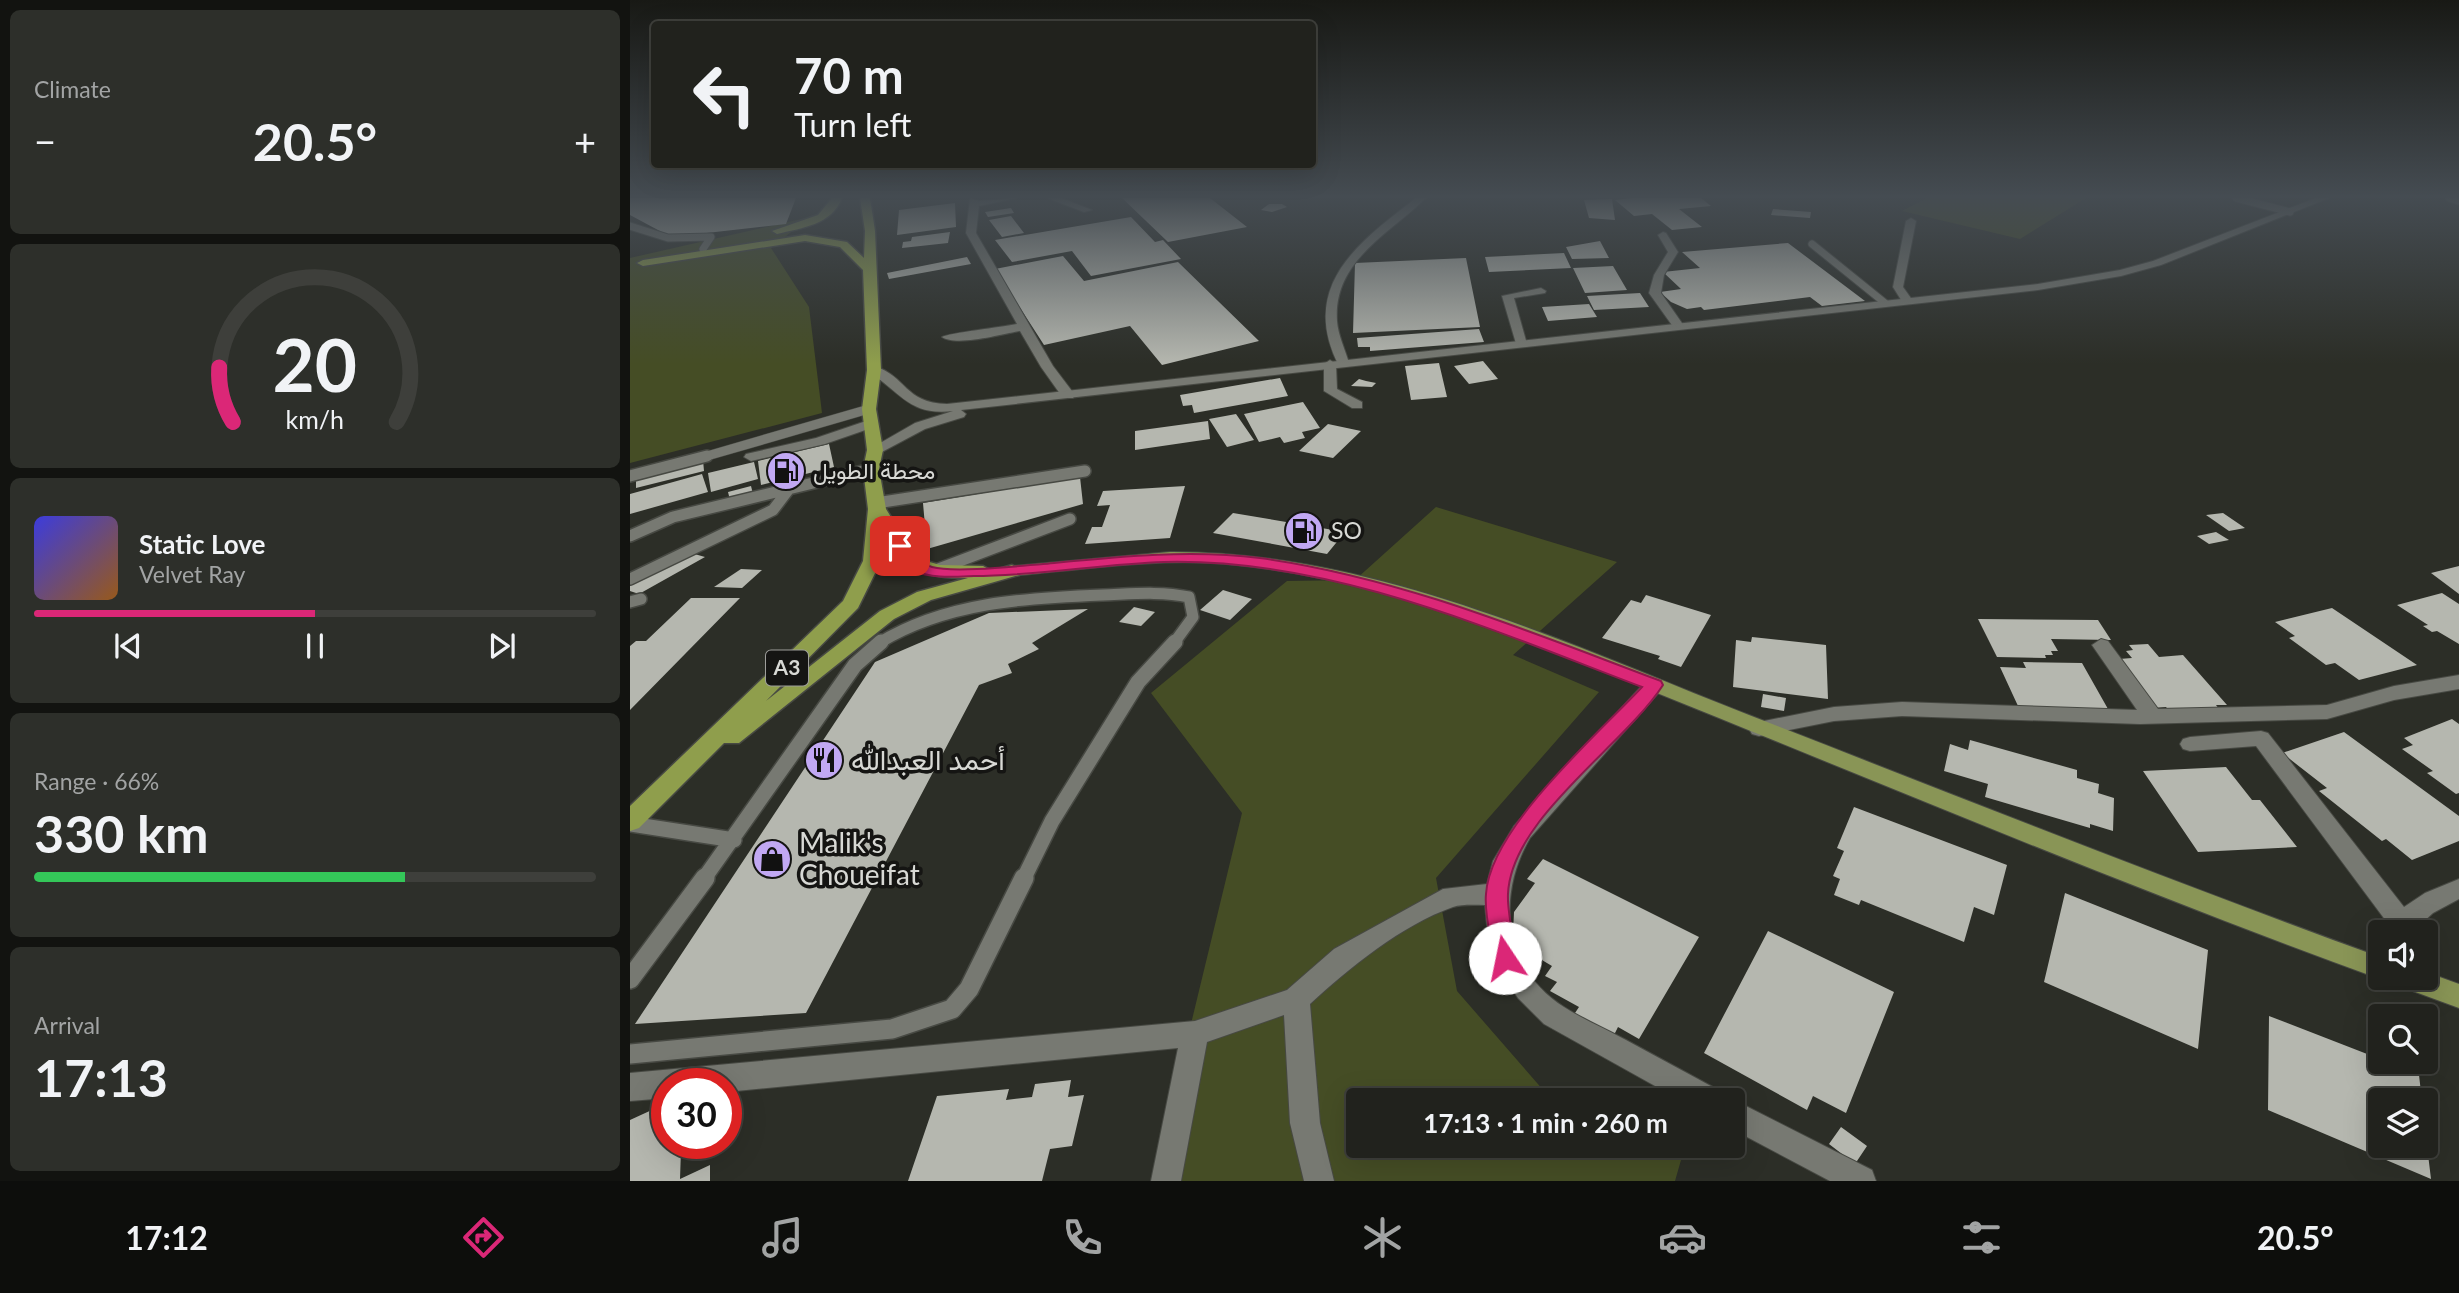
<!DOCTYPE html>
<html lang="en">
<head>
<meta charset="utf-8">
<style>
	:root { --surface:#21221d; --page:#2d2f2a; --text:#f1f3f6; --muted:#a2a4a4; --line:#3e3f3b; --accent:#db2777 }
	body { margin:0; font-family:Lato,Vazirmatn,sans-serif; background:var(--page); color:var(--text); height:100vh; display:flex; flex-direction:column; font-size:26px; white-space:nowrap }
	* { box-sizing:border-box; margin:0 }
	p { font-size:23px; color:var(--muted) }
	.icon { flex:none; width:38px; height:38px; fill:none; stroke:currentColor; stroke-width:2; stroke-linecap:round; stroke-linejoin:round }
	.map { position:relative; flex:1; overflow:hidden }
	.side { display:flex; flex-direction:column; gap:10px; padding:10px; background:#121310; width:630px }
	.side>* { flex:none }
	.hud { position:absolute; left:21px; top:21px; width:665px; height:147px; border-radius:7px; box-shadow:0 7px 28px #0002,0 0 0 2px var(--line); background:#21221d; color:var(--text); overflow:hidden }
	.buttons { position:absolute; left:1738px; top:920px; display:grid; gap:14px }
	.buttons a { display:grid; place-items:center; width:70px; height:70px; border-radius:7px; background:var(--surface); box-shadow:0 7px 28px #0002,0 0 0 2px var(--line); font-size:35px }
	.speed { position:absolute; left:21px; top:1068px; display:flex; gap:14px; font-size:35px; font-weight:700; text-align:center }
	.speed>* { display:grid; place-content:center; width:91px; height:91px; border-radius:50%; background:var(--surface); box-shadow:0 7px 28px #0002,0 0 0 2px var(--line); line-height:1 }
	.speed .limit { border:10px solid #d22; background:#fff; color:#111 }
	.pin { position:absolute; display:grid; place-items:center; width:60px; height:60px; color:#fff; margin:-30px; border-radius:14px; box-shadow:0 4px 10px #0006 }
	.me { position:absolute; width:77px; margin:-38px; rotate:349deg; stroke-linejoin:round; filter:drop-shadow(0 0 5px #0008) }
	.turn { display:flex; align-items:center; gap:24px; height:147px; padding:0 28px; font-size:32px }
	.turn .icon { width:91px; height:91px; stroke-width:2.5 }
	.turn b { display:block; font-size:49px; line-height:60px }
	.big { font-size:52px; font-weight:700; line-height:1.1 }
	.side .widget { flex:1; display:flex; flex-direction:column; justify-content:center; gap:10px; min-width:0; padding:0 24px; border-radius:10px; background:var(--page) }
	.side .dial { align-items:center; gap:0 }
	.dial svg { height:182px; overflow:visible; fill:none; stroke:var(--line); stroke-width:7; stroke-linecap:round; text-anchor:middle }
	.dial text { fill:var(--text); stroke:none }
	.song { display:flex; align-items:center; gap:21px }
	.cover { width:84px; height:84px; border-radius:10px; background:linear-gradient(135deg,hsl(240 70% 55%),hsl(30 70% 35%)) }
	.played { height:7px; border-radius:4px; background:linear-gradient(90deg,var(--accent) 50%,var(--line) 50%) }
	.keys { display:flex; justify-content:space-around; direction:ltr }
	.heat { display:flex; justify-content:space-between; align-items:center; font-size:38px; direction:ltr }
	.charge { height:10px; border-radius:5px; background:linear-gradient(90deg,#34c759 66%,var(--line) 0) }
	.trip { position:absolute; left:716px; top:1088px; width:399px; height:70px; border-radius:7px; background:var(--surface); box-shadow:0 7px 28px #0002,0 0 0 2px var(--line); font-weight:700; line-height:70px; text-align:center }
	.menu { display:flex; height:112px; justify-content:space-around; align-items:center; background:#0d0e0c; color:var(--muted) }
	.menu .icon { width:49px; height:49px }
	.menu .on { color:var(--accent) }
	.menu b { font-size:32px; color:var(--text) }
	main { display:flex; flex:1; min-height:0 }
	.map>svg:first-child { display:block }
</style>
</head>
<body>
<main>
<section class="side">
<div class="widget"><p>Climate</p>
<div class="heat"><a>−</a><b class="big">20.5°</b><a>+</a></div>
</div>
<div class="widget dial"><svg viewBox="0 0 100 80">
<path d="M14 69A42 42 0 1 1 86 69"/>
<path d="M14 69A42 42 0 0 1 8 45" stroke="#db2777"/>
<text x="50" y="56" font-size="32" font-weight="700">20</text>
<text x="50" y="72" font-size="11">km/h</text>
</svg></div>
<div class="widget">
<div class="song"><i class="cover"></i><div><b>Static Love</b><p>Velvet Ray</p></div></div>
<div class="played"></div>
<div class="keys"><svg class="icon" aria-label="previous" viewBox="0 0 24 24"><path d="M18 5L8 12l10 7zM5 5v14"/></svg><svg class="icon" aria-label="pause" viewBox="0 0 24 24"><path d="M8 5v14M16 5v14"/></svg><svg class="icon" aria-label="next" viewBox="0 0 24 24"><path d="M6 5l10 7-10 7zM19 5v14"/></svg></div>
</div>
<div class="widget"><p>Range · 66%</p><b class="big">330 km</b><div class="charge"></div></div>
<div class="widget"><p>Arrival</p><b class="big">17:13</b></div>
</section>
<div class="map">
<svg width="1829" height="1181" viewBox="0 0 1829 1181">
	<rect width="100%" height="100%" fill="#2c2e27"/>
	<path fill="#454d25" d="M1297,198h159l-66,41 -118,-28z
		M180,217l-39,31 38,59 13,106 -192,50v-205z
		M806,507l181,55 -104,93 86,37 -163,186 21,113 87,100 20,10h-206v45h327l-10,35h-522l89,-368 -91,-120 136,-112 68,-1z"/>
	<path fill="#b5b7af" d="M0,198h166l-10,26 -115,13 -41,-22z
		M492,198h88l37,29 -79,15z
		M1002,198h69l10,8 -32,3 23,18 -30,3 -20,-16 -18,2 -19,-16z
		M982,199l3,21 -26,-2 -5,-18z
		M325,203l1,24 -59,8 2,-25z
		M639,204h13l5,3 -15,5 -11,-2z
		M381,208l3,5 -26,4 -3,-5z
		M1143,209l38,3 -1,6 -39,-3z
		M381,216l13,17 -22,4 -13,-17z
		M501,217l24,25 8,-2 18,19 -90,17 -19,-25 -60,11 -17,-22z
		M320,232l-2,11 -46,5 1,-6 8,-1 1,-4z
		M970,241l9,17 -37,1 -6,-12z
		M1158,243l77,58 -43,5 -12,-9 -106,13 -3,-3 -14,2 -16,-7 -11,-10 21,-3 -18,-17 37,-4 -18,-16z
		M934,253l7,15 -82,4 -4,-15z
		M433,256l21,25 94,-19 81,79 -97,24 -32,-39 -86,19 -49,-76z
		M337,257l4,7 -82,15 -2,-6z
		M836,258l14,69 -127,6 2,-70z
		M983,266l14,24 -42,3 -12,-25z
		M1010,293l9,14 -55,3 -7,-14z
		M959,304l8,13 -49,4 -6,-14z
		M849,329l5,13 -114,9v-4h-12l-1,-9z
		M853,361l15,18 -29,5 -15,-18z
		M809,363l8,34 -36,3 -6,-34z
		M650,378l8,18 -94,17 -2,-8 -9,1 -3,-11z
		M729,379l7,2 10,2 -4,4 -21,-1z
		M673,402l17,26 -18,4 3,6 -21,5 -4,-6 -21,5 -15,-28z
		M606,414l18,26 -27,7 -18,-28z
		M578,421l2,18 -75,11v-19z
		M698,424l33,7 -28,27 -34,-7z
		M199,444l5,23 -73,18 -3,-24z
		M73,460l1,11 -68,17v-12z
		M124,462l4,17 -47,13 -3,-19z
		M72,474l6,18 -78,22v-20z
		M450,477l3,27 -156,45 -4,-46z
		M121,486l2,8 -23,6 -2,-8z
		M555,486l-15,52 -85,6 7,-17h10l8,-22 -13,1 6,-15z
		M603,513l112,19 -18,22 -114,-21z
		M1593,513l22,15 -16,3 -23,-16z
		M1586,532l13,8 -20,4 -12,-8z
		M61,553l14,4 -66,37 -9,-3v-5z
		M1829,566v28l-28,-21z
		M111,569l21,1 -20,18 -28,-1z
		M593,590l29,9 -22,21 -30,-10z
		M1812,593l17,11v40l-22,-13 -5,1 -9,-6 5,-1 -31,-20z
		M1016,595l65,20 -30,52 -23,-8 2,-3 -58,-18 29,-38 10,3z
		M61,598h49l-110,112v-64l6,-5h10z
		M504,607l21,5 -14,14 -22,-4z
		M1702,608l85,57 -58,15 -24,-17 -9,2 -37,-27 6,-2 -20,-14z
		M458,609l-56,34 7,6 -31,15 4,9 -33,12 -173,328 -171,11 240,-362 114,-49z
		M1348,619l120,1 13,20 -60,-1 7,12h-7l2,4h-8l1,3 -49,-1z
		M1122,637l74,8 2,54 -95,-12 3,-47 15,2z
		M1518,644l11,13 24,-2 44,50h-11l3,4 -49,3 -4,-5 -15,1 -32,-49 13,-1 -6,-7 7,-1 -4,-5z
		M1393,662l59,1 26,46 -90,-3 -18,-39 26,1z
		M1133,694l23,4 -2,13 -23,-4z
		M1822,719l7,5v69l-3,1 -29,-21 6,-2 -31,-22 11,-4 -9,-7z
		M1714,732l115,84v25l-47,19 -26,-21 -4,2 -63,-50 8,-3 -45,-35z
		M1340,740l107,30v8l22,6 -1,9 16,5 -1,33 -23,-7v4l-105,-31 3,-13 -44,-13 6,-27 18,6z
		M1596,767l26,33h8l37,47 -99,5 -55,-81z
		M1224,807l153,58 -13,50 -20,-8 -10,35 -103,-42 -2,5 -25,-10 6,-16 -7,-3 11,-25 -7,-3z
		M913,859l156,78 -60,102 -21,-12 -7,14 -40,-22 8,-12 -29,-16 7,-9 -12,-6 7,-10 -22,-13 5,-8 -22,-11 1,-22 21,-29 -8,-4z
		M1435,893l143,57 -10,99 -154,-67z
		M1138,931l126,61 -48,121 -33,-17 -6,14 -103,-57z
		M1639,1016l111,43v3l39,13 3,26h-42v45h47l4,33 -163,-69z
		M441,1080l-3,17 16,-2 -12,51 -22,3 -8,32h-134l29,-85 72,-7 -3,11 26,-3 3,-13z
		M37,1103v40h31l-17,7 -1,29 30,-14v16h-80v-61z
		M1211,1127l26,19 -12,18 -26,-20z"/>
	<g fill="none" stroke-linecap="round" stroke-linejoin="round">
		<defs>
			<path id="service-far4" d="M1606,198l54,14
				M1819,198l10,3
				M0,226l38,12 43,-1 -8,12
				M1182,244l73,59"/>
			<path id="service-far3" d="M70,458l169,-49"/>
			<path id="service-far2" d="M0,476l77,-20
				M246,503l209,-32
				M0,536l43,-19 198,-48
				M306,570l134,-51
				M0,579l143,-69 16,-21
				M0,602l11,-3
				M249,643c67,-41 147,-45 224,-48 29,-1 57,-4 86,2l4,20 -19,26"/>
			<path id="service-far1" d="M0,824l104,16
				M73,880l152,-215 26,-23
				M393,880l29,-59 86,-139 37,-40"/>
			<path id="service" d="M0,979l75,-101
				M0,1054l262,-25 60,-20 17,-20 55,-111"/>
			<path id="minor" d="M340,198l9,3 38,-3 -38,8 -3,27 77,133 22,29 -2,3h-10l-22,-31 -21,-36c-17,3 -64,16 -78,6 6,-4 61,-10 75,-13l-51,-91z
				M417,198h14l31,12 -8,2z
				M786,198h10c-37,36 -93,63 -89,123 1,14 8,28 12,42l-10,3c-41,-80 20,-124 77,-168z
				M1281,218l5,3 -13,66 10,14 -6,3 -4,-1 -10,-16 13,-66z
				M1033,232l3,1 12,19 -14,23 -3,18 23,33 -6,4 -4,-2 -25,-35 5,-18 14,-23 -10,-17z
				M911,288l5,3 -1,2 -31,5 13,46 -10,3 -15,-51z
				M700,360l6,4 1,25 25,13v6h-10l-28,-17v-27z
				M242,419l5,1v6l-52,18 -74,17 -7,-4 2,-3 70,-16z
				M1471,639l7,2 50,68 169,-4 67,-19 65,-11v14l-65,11 -67,19 -187,5 -238,-8 -68,5 -75,15 -7,-2 -3,-5 3,-5 7,-2 75,-15 68,-5 235,8 -45,-65z
				M1024,678l7,2 3,5 -3,5 -131,148c-34,59 -27,130 34,169 20,13 42,22 62,33 31,17 63,34 94,51l4,10h-42l-138,-77 -26,-26 -22,-32 -9,-40 -2,-21c-10,0 -23,-1 -32,2 -51,18 -104,61 -143,97l10,119 14,58h-30l-14,-58 -6,-108 -77,27 -26,139h-30l27,-133 -452,44v-9h-59v15l-37,3v-28l565,-52 92,-31 47,-41 109,-60 44,-5 6,-23 21,-35 133,-146z
				M1631,731l7,2 136,174 21,-14 34,-14v20l-26,14 -22,20h-25l3,-8 -133,-179 -66,5 -7,-2 -3,-5 3,-5 7,-2z
				M1102,1099l140,71 4,11h-46l-98,-52v-28h-5z"/>
			<path id="secondary" d="M1686,198h13l-168,67 -40,11 -83,14 -1077,120 5,4 -2,3 -39,12 -45,24 -5,1 -7,-4 47,-27 38,-12c-44,5 -51,-18 -83,-38v-6l4,-1c33,10 30,37 73,38l1091,-120 82,-14 33,-9z"/>
			<path id="primary" d="M540,552c202,-1 395,91 579,163 210,82 419,165 631,242v21h3l-3,1c-223,-81 -442,-172 -661,-261 -156,-62 -314,-136 -483,-153 -75,-8 -149,4 -224,11l-9,-5 9,-5z
				M1796,972l33,12v24l-60,-22 -4,-8h31z"/>
			<path id="trunk" d="M202,198h10c-10,27 -41,30 -65,36l-5,-3 46,-16z
				M230,198h10l5,33 6,139 -5,39 7,41 -4,19 7,40 21,34 16,17 17,5 43,1 9,5 20,-6 9,6 -2,4 -88,25 -37,19 -155,124h-15l-85,85 -9,3v-25l213,-205 20,-40 5,-52 -5,-40 4,-19 -5,-41 5,-39 -4,-100 -23,-23 -35,-6 -162,25 -6,-3 6,-3 162,-25 42,7 17,16 1,-27zM254,534c23,39 40,43 84,44l-51,14 -37,19 -114,90 92,-93 23,-47z"/>
		</defs>
		<use href="#service-far4" stroke="#474943" stroke-width="9"/>
		<use href="#service-far3" stroke="#474943" stroke-width="10"/>
		<use href="#service-far2" stroke="#474943" stroke-width="14"/>
		<use href="#service-far1" stroke="#474943" stroke-width="18"/>
		<use href="#service" stroke="#474943" stroke-width="22"/>
		<use href="#minor" stroke="#474943" stroke-width="2"/>
		<use href="#secondary" stroke="#474943" stroke-width="2"/>
		<use href="#primary" stroke="#474943" stroke-width="2"/>
		<use href="#trunk" stroke="#474943" stroke-width="3"/>
		<use href="#service-far4" stroke="#777972" stroke-width="7"/>
		<use href="#service-far3" stroke="#777972" stroke-width="9"/>
		<use href="#service-far2" stroke="#777972" stroke-width="11"/>
		<use href="#service-far1" stroke="#777972" stroke-width="15"/>
		<use href="#service" stroke="#777972" stroke-width="19"/>
		<use href="#minor" fill="#777972" fill-rule="evenodd"/>
		<use href="#secondary" fill="#777972" fill-rule="evenodd"/>
		<use href="#primary" fill="#899556" fill-rule="evenodd"/>
		<use href="#trunk" fill="#8f9e4c" fill-rule="evenodd"/>
	</g>
	<linearGradient id="sky" x2="0" y2="1"><stop stop-color="#181915"/><stop offset="0.54" stop-color="#454c52"/><stop offset="1" stop-color="#454c52" stop-opacity="0"/></linearGradient>
	<rect width="1829" height="364" fill="url(#sky)"/>
	<path fill="#db2777" stroke="#8e194d" stroke-width="2" d="M270,541c13,4 16,22 32,26 22,6 86,-1 111,-3 72,-7 145,-15 217,-6 139,19 270,74 401,123l2,4c-39,61 -152,133 -155,209 -1,20 6,44 9,64l-3,8 -9,2 -8,-2 -3,-8c-3,-20 -10,-44 -8,-64 4,-66 111,-159 156,-207 -153,-58 -311,-129 -478,-125 -63,2 -126,14 -190,14 -21,1 -42,3 -62,-6 -8,-4 -14,-16 -20,-24z"/>
	<defs>
		<symbol id="fuel-disc" viewBox="-11 -11 22 22"><circle r="9.5" fill="#c1a8f3" stroke="#151513"/><path d="M-5.5-6h7V0h2V4h1.3V-2.5L3-4.5l.8-.8L6-3V5H2.5V1h-1V6h-7ZM-4.2-4.7v3.2H.2V-4.7Z" fill="#111"/></symbol>
		<symbol id="restaurant-disc" viewBox="-11 -11 22 22"><circle r="9.5" fill="#c1a8f3" stroke="#151513"/><path d="M-5-6h1v4h1v-4h1v4h1v-4h1v5L-1.5 .5V6h-2V.5L-5-1ZM5-6V6H3V1.5H1.5Q1.5-4 5-6Z" fill="#111"/></symbol>
		<symbol id="shop-disc" viewBox="-11 -11 22 22"><circle r="9.5" fill="#c1a8f3" stroke="#151513"/><path d="M-5-2.5h2.3a2.7 3.5 0 0 1 5.4 0H5L5.5 6h-11ZM-1.5-2.5h3a1.5 2.3 0 0 0-3 0Z" fill="#111"/></symbol>
	</defs>
	<g fill-rule="evenodd">
		<use href="#fuel-disc" x="134" y="449" width="44" height="44"/>
		<use href="#fuel-disc" x="652" y="509" width="44" height="44"/>
		<use href="#restaurant-disc" x="172" y="738" width="44" height="44"/>
		<use href="#shop-disc" x="120" y="837" width="44" height="44"/>
	</g>
	<g text-anchor="middle" stroke-width="7" stroke-linejoin="round" paint-order="stroke">
		<rect fill="#151513" stroke="#9e9e9b" stroke-width="2" x="136" y="650.5" width="42" height="35" rx="5"/>
		<g font-size="21" font-weight="bold" fill="#d8d9d5">
			<text x="157" y="675">A3</text>
		</g>
		<g font-size="23" fill="#d8d9d5" stroke="#151513" text-anchor="start">
			<text x="183" y="479">محطة الطويل</text>
			<text x="701" y="539">SO</text>
		</g>
		<g font-size="28" fill="#d8d9d5" stroke="#151513" text-anchor="start">
			<text x="221" y="770">أحمد العبدالله</text>
			<text x="169" y="853">Malik's<tspan x="169" dy="32">Choueifat</tspan></text>
		</g>
	</g>
</svg>
<div class="buttons">
<a><svg class="icon" aria-label="sound" viewBox="0 0 24 24"><path d="M4 9h4l5-4v14l-5-4H4zM17 9q2 3 0 6"/></svg></a>
<a><svg class="icon" aria-label="search" viewBox="0 0 24 24"><circle cx="10" cy="10" r="6"/><path d="M15 15l6 6"/></svg></a>
<a><svg class="icon" aria-label="layers" viewBox="0 0 24 24"><path d="M12 4l9 5-9 5-9-5zM3 14l9 5 9-5"/></svg></a>
</div>
<div class="speed"><div class="limit">30</div></div>
<div class="pin" style="left:270px;top:546px;background:#d93025"><svg class="icon" aria-label="arrive" viewBox="0 0 24 24"><path d="M6 21V4h12l-3 4 3 4H6"/></svg></div>
<svg class="me" style="left:875px;top:958px" viewBox="-20 -20 40 40"><circle r="19" fill="#fff"/><path d="M0-13L10 11 0 6-10 11z" fill="#db2777"/></svg>
<div class="trip">17:13 · 1 min · 260 m</div>
<div class="hud">
<div class="turn"><svg class="icon" aria-label="left" viewBox="0 0 24 24"><path d="M17 20v-9H6M10 6l-5 5 5 5"/></svg><div><b>70 m</b>Turn left</div></div>
</div>
</div>
</main>
<nav class="menu">
<b>17:12</b>
<svg class="icon on" aria-label="directions" viewBox="0 0 24 24"><path d="M12 3l9 9-9 9-9-9zM9 14v-3h6M13 9l2 2-2 2"/></svg>
<svg class="icon" aria-label="music" viewBox="0 0 24 24"><path d="M9 18V5l10-2v13"/><circle cx="6" cy="18" r="3"/><circle cx="16" cy="16" r="3"/></svg>
<svg class="icon" aria-label="phone" viewBox="0 0 24 24"><path d="M5 4h4l2 5-3 2q2 4 5 5l2-3 5 2v4C11 20 4 13 5 4z"/></svg>
<svg class="icon" aria-label="climate" viewBox="0 0 24 24"><path d="M12 3v18M4 7l16 10M4 17L20 7"/></svg>
<svg class="icon" aria-label="car" viewBox="0 0 24 24"><path d="M5 17H2v-5l4-1 3-4h7l3 4 3 1v5h-3M9 17h6M6 11h13"/><circle cx="7" cy="17" r="2"/><circle cx="17" cy="17" r="2"/></svg>
<svg class="icon" aria-label="filters" viewBox="0 0 24 24"><path d="M4 7h16M4 17h16"/><circle cx="9" cy="7" r="2"/><circle cx="15" cy="17" r="2"/></svg>
<b>20.5°</b>
</nav>
</body>
</html>
